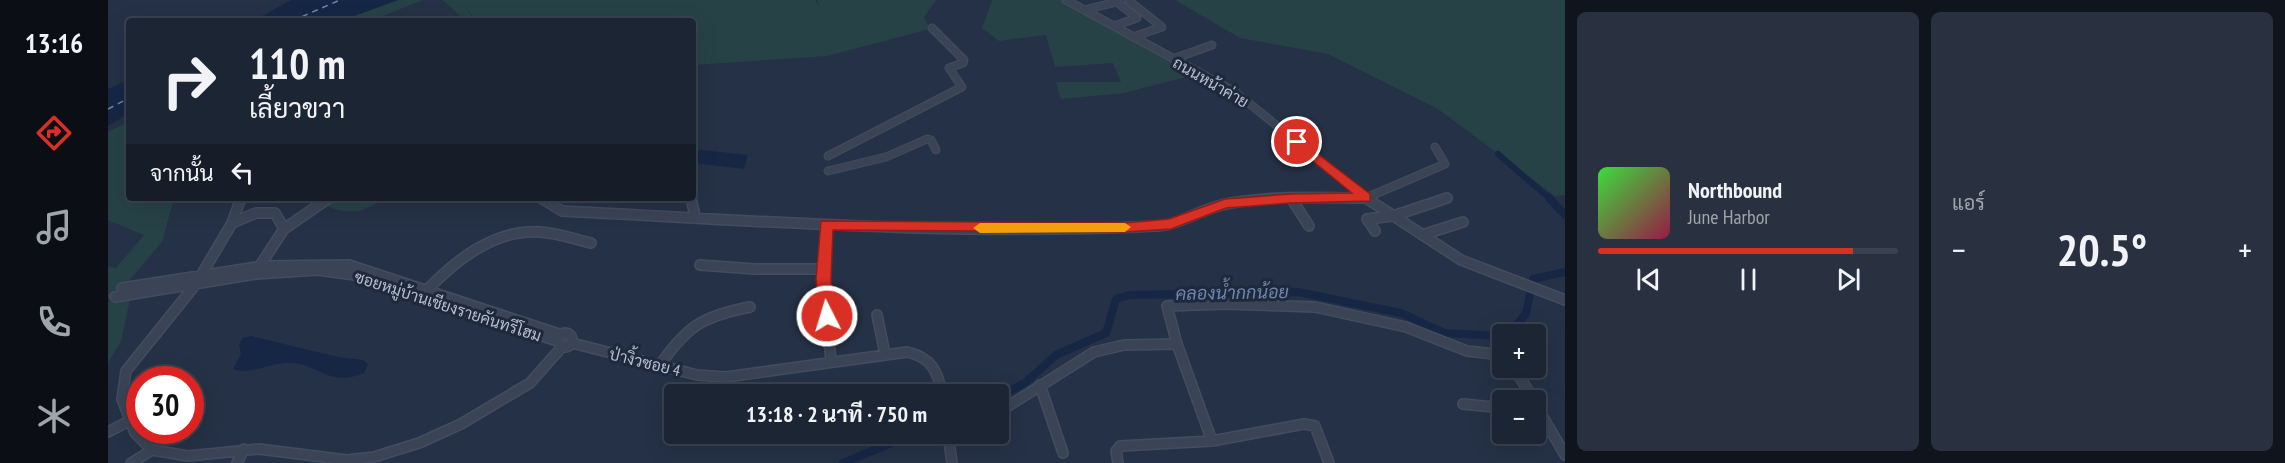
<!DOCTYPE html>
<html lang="th">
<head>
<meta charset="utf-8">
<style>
	:root { --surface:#1c2534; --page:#293140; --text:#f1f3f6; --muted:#a0a5ac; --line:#3a424f; --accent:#d93025 }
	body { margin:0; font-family:"PT Sans Narrow",Sarabun,sans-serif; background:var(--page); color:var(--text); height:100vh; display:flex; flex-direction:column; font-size:22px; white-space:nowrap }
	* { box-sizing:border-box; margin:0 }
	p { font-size:20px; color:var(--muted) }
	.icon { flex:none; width:33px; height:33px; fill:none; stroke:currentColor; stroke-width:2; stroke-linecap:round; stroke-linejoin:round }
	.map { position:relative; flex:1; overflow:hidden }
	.details { display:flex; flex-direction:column; gap:12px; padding:12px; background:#0f141d; width:720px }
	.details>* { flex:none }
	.top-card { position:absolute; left:18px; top:18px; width:570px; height:183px; border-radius:6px; box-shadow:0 6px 24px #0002,0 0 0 2px var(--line); background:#1c2534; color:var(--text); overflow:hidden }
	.fabs { position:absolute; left:1384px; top:324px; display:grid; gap:12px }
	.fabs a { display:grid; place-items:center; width:54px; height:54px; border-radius:6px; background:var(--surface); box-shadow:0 6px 24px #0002,0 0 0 2px var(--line); font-size:30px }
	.speed { position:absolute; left:18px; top:366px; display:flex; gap:12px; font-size:30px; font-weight:700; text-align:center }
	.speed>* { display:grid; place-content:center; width:78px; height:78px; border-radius:50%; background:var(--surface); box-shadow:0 6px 24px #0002,0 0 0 2px var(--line); line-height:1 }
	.speed .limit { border:9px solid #d22; background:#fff; color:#111 }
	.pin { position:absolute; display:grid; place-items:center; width:51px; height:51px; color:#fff; margin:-26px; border:3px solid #fff; border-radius:50%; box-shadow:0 2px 6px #0007 }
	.me { position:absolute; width:66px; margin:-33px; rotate:355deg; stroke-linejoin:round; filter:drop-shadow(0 0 4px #0008) }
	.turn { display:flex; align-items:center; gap:21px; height:126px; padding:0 24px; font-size:27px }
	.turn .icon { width:78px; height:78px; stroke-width:2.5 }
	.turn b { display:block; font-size:42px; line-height:51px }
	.then { display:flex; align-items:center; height:57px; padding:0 24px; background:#0003; gap:12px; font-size:22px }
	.big { font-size:45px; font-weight:700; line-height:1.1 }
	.details .tile { flex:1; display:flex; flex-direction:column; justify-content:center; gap:9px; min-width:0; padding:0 21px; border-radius:9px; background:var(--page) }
	.song { display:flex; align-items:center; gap:18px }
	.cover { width:72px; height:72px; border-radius:9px; background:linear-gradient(135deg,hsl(120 70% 55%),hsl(340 70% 35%)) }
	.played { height:6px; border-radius:3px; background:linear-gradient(90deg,var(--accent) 85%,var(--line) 85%) }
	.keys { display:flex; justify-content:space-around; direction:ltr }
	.heat { display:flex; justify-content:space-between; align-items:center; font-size:33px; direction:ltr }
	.details .tiles { flex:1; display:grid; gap:12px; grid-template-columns:repeat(2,1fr) }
	.trip { position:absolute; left:556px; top:384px; width:345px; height:60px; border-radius:6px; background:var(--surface); box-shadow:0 6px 24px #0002,0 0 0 2px var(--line); font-weight:700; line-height:60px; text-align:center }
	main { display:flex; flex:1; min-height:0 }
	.tabs { display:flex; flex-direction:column; width:108px; justify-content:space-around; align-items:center; background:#0b0f15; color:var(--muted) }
	.tabs .icon { width:42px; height:42px }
	.tabs .current { color:var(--accent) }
	.tabs b { font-size:27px; color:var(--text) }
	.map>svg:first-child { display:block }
</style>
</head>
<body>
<main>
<nav class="tabs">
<b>13:16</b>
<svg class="icon current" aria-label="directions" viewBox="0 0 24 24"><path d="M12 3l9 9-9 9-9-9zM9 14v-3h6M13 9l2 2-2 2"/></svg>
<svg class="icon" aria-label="music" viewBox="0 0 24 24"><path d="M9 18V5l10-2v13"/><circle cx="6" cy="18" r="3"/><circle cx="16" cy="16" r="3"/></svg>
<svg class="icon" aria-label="phone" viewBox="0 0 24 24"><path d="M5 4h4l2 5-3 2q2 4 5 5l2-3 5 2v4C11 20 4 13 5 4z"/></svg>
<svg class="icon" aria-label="climate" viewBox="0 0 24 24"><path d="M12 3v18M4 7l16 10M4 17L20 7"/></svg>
</nav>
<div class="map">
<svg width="1457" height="463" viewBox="0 0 1457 463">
	<rect width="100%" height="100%" fill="#253146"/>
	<path fill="#274247" d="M290,0h25l-53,21h-31z
		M335,0h372l5,8 -3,-8h119l-12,17 6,12 -103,27 -134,9v-44h-217l-9,-13 7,13h-18l4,-5z
		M884,0h75l134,73 -77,20 -63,6 -5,-17h65l-8,-19 -58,4 -9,-32 -47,6 -17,-13z
		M1067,0h390v195l-10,1 -117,-87 -110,-55 -88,-16z
		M21,121v77h45l-12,44 -47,55 -7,1v-32l8,2 28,-33 -36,-15v-88z
		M218,198h61c-26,14 -33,18 -61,8z
		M22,299l-9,42 -13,22v-61z"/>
	<path fill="#162746" d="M183,0h107l-57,21h-88z
		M21,80v33l-21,13v-37z
		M585,149l55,6 -4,14 -51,-6z
		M143,336l87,21 25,3 5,4 -4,9c-35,14 -42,-7 -71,-10 -20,-2 -42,13 -60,6l8,-15 -2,-10 4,-6z"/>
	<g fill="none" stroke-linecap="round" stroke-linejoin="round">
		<path stroke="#162746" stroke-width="6" d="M1390,154l52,45"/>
		<path stroke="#162746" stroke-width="8" d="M1441,198l16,17
			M1400,334l18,-20 7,-35 32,-7
			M891,397l27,-15 30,-27 50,-22 10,-34 13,-4 169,-3 103,21 43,20 59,3
			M735,463l58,-24"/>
		<path stroke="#6e87b0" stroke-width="1.5" stroke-dasharray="6 5" stroke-linecap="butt" d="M184,21l48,-21
			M0,109l21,-11"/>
		<defs>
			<path id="minor-far1" d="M958,0l169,92 133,107
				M1020,0l34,27 -29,10
				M976,10l33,-8 20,16 -23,8
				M1065,59l39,-14
				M720,156l134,-69 -13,-19 14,-5 1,-3 -32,-32
				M720,171l58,-14 41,-18 4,1 5,10
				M433,198l2,1
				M219,199l2,-1
				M1167,199l91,-1 79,-34 -10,-17
				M1335,199l4,-1"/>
			<path id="minor" d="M133,198l-9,25 -36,61 -70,87 -4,28 13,34 17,17 36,6 71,-7 88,11 27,-3 45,-14 42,-19 69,-41 32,-36
				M433,198l21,13c198,10 397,25 595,15 23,-1 46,-18 69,-22 45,-9 94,-6 140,-6
				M583,198l4,18
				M1183,198l18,28
				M1258,198l95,62 104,40
				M124,223l24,-10h19l9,16 -25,38
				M718,225l-3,54 8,82
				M176,229l45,-31
				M1267,231l-8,-12 26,-3 54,-18
				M1314,235l41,-13
				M592,265l55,4h69
				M14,288l141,-22 86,-1 213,70
				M319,290c30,-31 68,-61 113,-58 18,1 34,7 51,11
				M7,297l141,-23 62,-4 44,6 195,65
				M769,315l8,39
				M450 340a7 7 0 1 1 14 0a7 7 0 1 1-14 0Z
				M464,343l125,32 29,2 181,-25c24,5 31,19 35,42
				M552,365c27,-39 43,-49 90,-58
				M1406,368l20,32
				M932,385l23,68
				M1355,404l40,4
				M1428,405l29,50
				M891,412l95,-60 30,-7 53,-1
				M0,432l23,-12
				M840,434l4,29
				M23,463l21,-13
				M129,463l7,-14
				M1010,463l-2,-12 4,-5 92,-5
				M1221,463l-14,-37 -11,-2 -92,17 -35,-97 -10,-38 60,-2 88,3 91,20 61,24 36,4"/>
		</defs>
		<use href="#minor-far1" stroke="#434d5f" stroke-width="9"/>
		<use href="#minor" stroke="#434d5f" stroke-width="12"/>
		<use href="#minor-far1" stroke="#3a4455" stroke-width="7"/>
		<use href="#minor" stroke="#3a4455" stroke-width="9"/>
	</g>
	<path fill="#d93025" stroke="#8d1f18" stroke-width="1.5" d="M1189,138l73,56v7l-79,2 -65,5 -55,21 -46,3 -292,-2 -2,49 3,37 -7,6 -8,-6 -3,-37 5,-58 304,2 44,-4 56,-20 66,-5 61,-1 -59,-48v-6z"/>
	<path fill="#f59e0b" d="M872,223h145l6,4 -6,5 -145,1 -7,-5z"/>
	<g text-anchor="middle" stroke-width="6" stroke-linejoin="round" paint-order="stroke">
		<g font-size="16" fill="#b8bfcf" stroke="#1e293b">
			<text transform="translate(1103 82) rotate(30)" y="6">ถนนหน้าค่าย</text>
			<text transform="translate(340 306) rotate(18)" y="6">ซอยหมู่บ้านเชียงรายคันทรีโฮม</text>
			<text transform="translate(537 362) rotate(14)" y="6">ป่างิ้วซอย 4</text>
		</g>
		<g font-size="18" font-style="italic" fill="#6e87b0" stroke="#1e293b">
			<text transform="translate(1124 293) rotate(-1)" y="6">คลองน้ำกกน้อย</text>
		</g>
	</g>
</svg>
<div class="fabs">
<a>+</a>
<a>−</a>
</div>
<div class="speed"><div class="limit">30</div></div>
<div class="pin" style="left:1189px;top:142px;background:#d93025"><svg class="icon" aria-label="arrive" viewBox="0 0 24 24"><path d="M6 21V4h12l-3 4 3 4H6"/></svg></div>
<svg class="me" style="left:719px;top:316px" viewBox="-20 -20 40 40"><circle r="17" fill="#d93025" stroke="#fff" stroke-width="3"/><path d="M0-11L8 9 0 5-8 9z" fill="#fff"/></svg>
<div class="trip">13:18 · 2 นาที · 750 m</div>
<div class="top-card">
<div class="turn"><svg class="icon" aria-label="right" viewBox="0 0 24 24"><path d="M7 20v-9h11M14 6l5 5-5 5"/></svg><div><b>110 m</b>เลี้ยวขวา</div></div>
<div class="then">จากนั้น<svg class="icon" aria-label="left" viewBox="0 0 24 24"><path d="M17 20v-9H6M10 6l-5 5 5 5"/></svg></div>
</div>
</div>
<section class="details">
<div class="tiles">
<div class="tile">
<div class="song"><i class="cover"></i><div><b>Northbound</b><p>June Harbor</p></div></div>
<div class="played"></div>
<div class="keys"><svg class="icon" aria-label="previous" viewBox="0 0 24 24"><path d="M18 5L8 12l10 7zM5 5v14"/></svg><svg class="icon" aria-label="pause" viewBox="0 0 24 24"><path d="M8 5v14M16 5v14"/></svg><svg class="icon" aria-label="next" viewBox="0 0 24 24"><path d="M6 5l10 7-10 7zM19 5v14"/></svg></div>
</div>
<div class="tile"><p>แอร์</p>
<div class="heat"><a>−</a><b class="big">20.5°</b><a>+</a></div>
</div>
</div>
</section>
</main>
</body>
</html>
